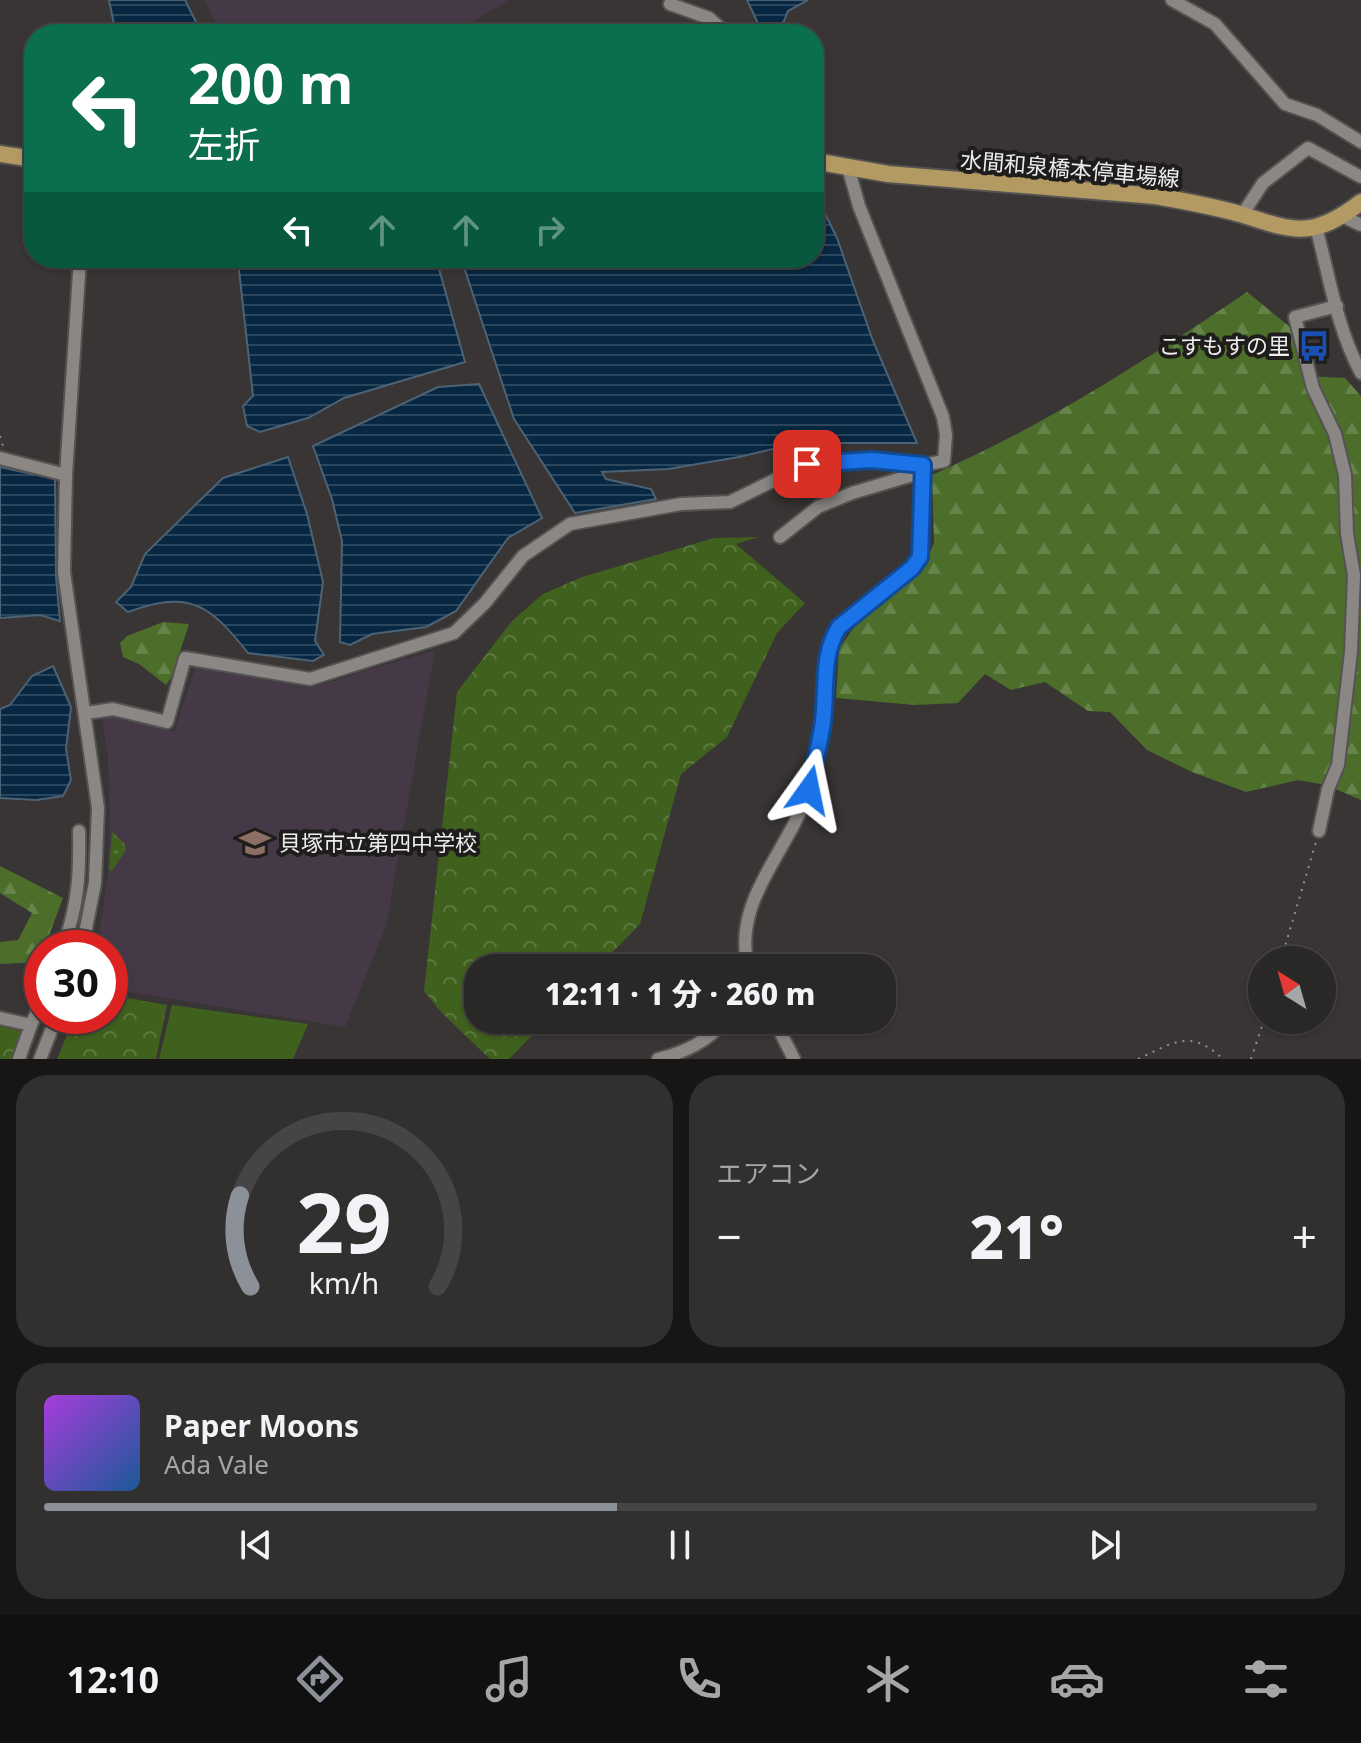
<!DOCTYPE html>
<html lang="ja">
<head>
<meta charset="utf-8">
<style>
	:root { --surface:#2a2827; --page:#32302f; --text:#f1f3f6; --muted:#a5a6a7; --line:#464444; --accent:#8c9099 }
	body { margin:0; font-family:"Noto Sans","Noto Sans JP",sans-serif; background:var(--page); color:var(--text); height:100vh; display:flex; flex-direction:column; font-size:30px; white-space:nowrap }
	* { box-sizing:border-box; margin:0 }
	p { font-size:26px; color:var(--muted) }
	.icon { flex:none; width:44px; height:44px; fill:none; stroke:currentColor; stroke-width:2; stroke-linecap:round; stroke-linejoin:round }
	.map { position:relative; height:1059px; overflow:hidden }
	.details { display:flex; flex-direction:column; gap:16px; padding:16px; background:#171615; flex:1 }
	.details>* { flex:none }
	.guide { position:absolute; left:24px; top:24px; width:800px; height:244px; border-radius:32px; box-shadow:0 2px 6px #0004,0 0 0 2px var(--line); background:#0b6e4f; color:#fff; overflow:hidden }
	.needle { width:52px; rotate:323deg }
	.fabs { position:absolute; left:1248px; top:946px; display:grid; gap:16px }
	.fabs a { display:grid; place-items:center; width:88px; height:88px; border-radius:50%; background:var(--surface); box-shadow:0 2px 6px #0004,0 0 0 2px var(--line); font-size:40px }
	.speed { position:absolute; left:24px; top:930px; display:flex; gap:16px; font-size:40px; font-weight:700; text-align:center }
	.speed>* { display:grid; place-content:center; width:104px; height:104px; border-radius:50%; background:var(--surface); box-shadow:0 2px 6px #0004,0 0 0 2px var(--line); line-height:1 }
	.speed .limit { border:12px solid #d22; background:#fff; color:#111 }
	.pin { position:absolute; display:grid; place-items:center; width:68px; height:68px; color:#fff; margin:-34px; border-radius:16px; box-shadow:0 4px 12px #0006 }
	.me { position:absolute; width:88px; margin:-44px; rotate:12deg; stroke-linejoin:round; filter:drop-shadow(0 0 6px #0008) }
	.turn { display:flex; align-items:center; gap:28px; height:168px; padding:0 32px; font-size:36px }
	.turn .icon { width:104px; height:104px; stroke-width:2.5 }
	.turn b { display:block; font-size:56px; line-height:68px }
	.lanes { display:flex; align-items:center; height:76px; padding:0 32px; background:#0003; justify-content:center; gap:40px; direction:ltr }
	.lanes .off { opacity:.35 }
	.big { font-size:60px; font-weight:800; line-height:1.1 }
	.details .card { flex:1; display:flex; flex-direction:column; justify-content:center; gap:12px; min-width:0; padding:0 28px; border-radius:32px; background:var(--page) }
	.details .dial { align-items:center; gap:0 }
	.dial svg { height:208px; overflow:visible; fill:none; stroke:var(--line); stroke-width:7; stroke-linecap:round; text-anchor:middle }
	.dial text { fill:var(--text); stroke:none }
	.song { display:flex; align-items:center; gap:24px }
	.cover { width:96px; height:96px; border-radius:12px; background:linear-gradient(135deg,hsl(280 70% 55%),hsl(210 70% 35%)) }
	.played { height:8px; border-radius:4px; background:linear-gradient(90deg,var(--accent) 45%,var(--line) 45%) }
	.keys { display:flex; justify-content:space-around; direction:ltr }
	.heat { display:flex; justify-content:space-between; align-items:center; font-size:44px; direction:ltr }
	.details .tiles { flex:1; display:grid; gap:16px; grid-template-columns:1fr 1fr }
	.card:last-child { grid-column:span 2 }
	.trip { position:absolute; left:464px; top:954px; width:432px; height:80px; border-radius:32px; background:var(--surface); box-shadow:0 2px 6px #0004,0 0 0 2px var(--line); font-weight:800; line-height:80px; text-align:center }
	.tabs { display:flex; height:128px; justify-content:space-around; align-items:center; background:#111010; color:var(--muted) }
	.tabs .icon { width:56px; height:56px }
	.tabs .selected { color:var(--accent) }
	.tabs b { font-size:36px; color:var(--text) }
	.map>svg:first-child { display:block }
</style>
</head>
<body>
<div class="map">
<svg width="1361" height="1059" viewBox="0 0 1361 1059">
	<defs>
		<pattern id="grass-dots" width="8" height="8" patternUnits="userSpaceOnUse" patternTransform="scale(2)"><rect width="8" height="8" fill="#40611e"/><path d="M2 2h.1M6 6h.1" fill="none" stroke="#5c783f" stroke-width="1.8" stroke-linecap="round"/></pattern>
		<pattern id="forest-firs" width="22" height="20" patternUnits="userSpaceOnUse" patternTransform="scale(2)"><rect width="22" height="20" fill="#4c6e2a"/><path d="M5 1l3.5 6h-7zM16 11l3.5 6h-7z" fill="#668349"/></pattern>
		<pattern id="park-crowns" width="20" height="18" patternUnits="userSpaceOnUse" patternTransform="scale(2)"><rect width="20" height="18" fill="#40611e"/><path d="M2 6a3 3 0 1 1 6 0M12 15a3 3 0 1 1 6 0" fill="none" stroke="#5c783f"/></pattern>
		<pattern id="water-rules" width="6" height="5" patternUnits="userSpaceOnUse" patternTransform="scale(2)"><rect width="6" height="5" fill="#072742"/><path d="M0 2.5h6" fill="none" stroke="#2b475d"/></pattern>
	</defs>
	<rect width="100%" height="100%" fill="#383534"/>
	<path fill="#453948" d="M205,0h304l-42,25 -3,9h-243z
		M435,650l-49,276 -41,101 -235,-38v-41h-13l11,-74 2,-61 -2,-54 -6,-44 11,-1 61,18 22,-66 113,22z"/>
	<path fill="url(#grass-dots)" d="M112,832l12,11 2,7 -14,21 -3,-1z"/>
	<path fill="url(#forest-firs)" d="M1247,292l43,35 15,49 40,2 16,18v404l-35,-15 -28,-5 -52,12 -54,-20 -45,-22 -37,-38 -22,-1 -43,-29 -34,8 -26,-16 -27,29 -43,2 -79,-7 3,-50 20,-27 62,-48 13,-30 -2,-68c112,-49 214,-115 315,-183z
		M163,622l26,2 -17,52 -6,9 -27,-21 -16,-7 -3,-14 7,-7z
		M0,866l63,32 -24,64 -39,2v-22l18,-2 14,-27 -32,-20z"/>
	<path fill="url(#park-crowns)" d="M759,537l-23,7 69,59 -28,30 -50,104 -46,37 -41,150 -43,44h-119v52h69l-38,39h-19l-49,-47 -17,-21 33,-299 55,-71 31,-27 39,-17 132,-39z
		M110,995l57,10 -11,54h-99l18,-43h35z
		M0,1026l24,6 -10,27h-14z"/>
	<path fill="#40611e" d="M172,1005l136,19 -15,35h-134z"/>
	<path fill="url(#water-rules)" stroke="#4c6275" stroke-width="2" d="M109,0h76l17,34h-86z
		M747,0h61l-20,11 -4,10 -13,13h-8z
		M814,191l23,47 36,103 44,102h-119l-59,14 -71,12 -66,3 4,7 45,10 5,10 -81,14 -61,-94 -53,-161h353z
		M241,258h195l29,104 -121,36 -36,20 -48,14 -13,-6 -4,-20 10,-10 -15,-135z
		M479,384l63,134 -34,20 -52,73 -30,16 -54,7 -22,11 -10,-3 2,-101 -10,-42 -19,-53 125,-59z
		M288,457l19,57 16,68 -8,59 9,14 -11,6 -65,-8c-38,-48 -58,-64 -120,-41l-12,-10 15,-15 14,-33 78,-76z
		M0,467l55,12 1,98 4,44 -20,-6 -40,3z
		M53,666l18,41 -5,42 5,31 -8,16 -27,4 -36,-2v-89l10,-4 22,-29z"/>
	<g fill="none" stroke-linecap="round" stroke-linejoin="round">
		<defs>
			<path id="minor" d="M1172,0l43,24 70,80 32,11 44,27
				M670,4l39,14 18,16
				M1242,215l21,-32 45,-35 53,29
				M1342,216l19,9
				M1316,227c13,48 21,102 45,146
				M80,258l-14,217 -2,97 34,236 -3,75 -13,65
				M0,458l66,17
				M780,537l38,-30 34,-14 64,-19
				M86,713l27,-4 54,13 18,-64 125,21 144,-46 31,-30 38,-47 47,-32 111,-20 49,-2 77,-38 65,-4 51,5 21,-4 2,-26 -3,-18 -84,-211 -11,-39
				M1319,831l9,-42 10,-24 13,-113 3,-77 -7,-41 -2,-59 -10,-41 -22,-46 -18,-71 42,-11
				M63,948c15,-44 17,-72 16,-117
				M748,968c-16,-68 39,-114 59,-174 8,-22 13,-49 16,-72 5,-32 -2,-66 16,-95l73,-59 8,-11 3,-92
				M0,1018l31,7 11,-24
				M774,1020l20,39
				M19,1059l12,-34
				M40,1059l17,-43
				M658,1059c28,-7 48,-17 68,-39"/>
			<path id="major" d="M0,154l34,5
				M814,161l74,13 267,22c29,5 57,10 85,18 53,17 72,26 121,-12"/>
		</defs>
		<use href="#minor" stroke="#555352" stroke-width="16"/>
		<use href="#major" stroke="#555352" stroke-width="20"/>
		<path stroke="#92908f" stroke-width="2" stroke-dasharray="2 6" stroke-linecap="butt" d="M0,436l3,10
			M1281,960l35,-118
			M1138,1059c35,-16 52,-31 85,0
			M1251,1059l13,-39"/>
		<use href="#minor" stroke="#8a8785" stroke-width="12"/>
		<use href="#major" stroke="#b39a63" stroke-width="16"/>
	</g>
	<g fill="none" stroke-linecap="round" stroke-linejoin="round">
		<defs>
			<path id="route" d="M807,464l65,-4 51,5 -3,92 -8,11 -73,59c-18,28 -12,62 -16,94 -3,23 -10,47 -14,69"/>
		</defs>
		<use href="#route" stroke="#114b97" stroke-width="20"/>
		<use href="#route" stroke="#1a73e8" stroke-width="14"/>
	</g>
	<defs>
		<symbol id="bus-bare" viewBox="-9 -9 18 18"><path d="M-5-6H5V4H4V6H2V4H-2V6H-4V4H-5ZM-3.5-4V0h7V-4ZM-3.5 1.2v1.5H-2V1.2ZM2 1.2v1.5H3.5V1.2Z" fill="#1a4fb4" stroke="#1e1d1c" stroke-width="2.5" paint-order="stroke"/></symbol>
		<symbol id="university-bare" viewBox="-9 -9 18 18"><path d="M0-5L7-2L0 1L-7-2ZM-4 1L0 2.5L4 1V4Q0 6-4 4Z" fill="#8d6e63" stroke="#1e1d1c" stroke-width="2.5" paint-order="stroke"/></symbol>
	</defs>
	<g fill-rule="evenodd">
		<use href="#bus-bare" x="1292" y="324" width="44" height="44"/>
		<use href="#university-bare" x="233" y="821" width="44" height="44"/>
	</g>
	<g text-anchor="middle" stroke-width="8" stroke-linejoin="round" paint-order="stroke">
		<g font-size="22" fill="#eeedec" stroke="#1e1d1c">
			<text transform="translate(1070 169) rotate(5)" y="8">水間和泉橋本停車場線</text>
		</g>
		<g font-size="22" fill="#eeedec" stroke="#1e1d1c" text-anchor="end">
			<text x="1290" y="354">こすもすの里</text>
			<text x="279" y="851" text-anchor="start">貝塚市立第四中学校</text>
		</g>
	</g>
</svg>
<div class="fabs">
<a><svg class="needle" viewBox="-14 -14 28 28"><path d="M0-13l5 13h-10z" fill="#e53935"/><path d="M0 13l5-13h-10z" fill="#a5a6a7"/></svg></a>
</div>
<div class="speed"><div class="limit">30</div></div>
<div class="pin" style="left:807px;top:464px;background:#d93025"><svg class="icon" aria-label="arrive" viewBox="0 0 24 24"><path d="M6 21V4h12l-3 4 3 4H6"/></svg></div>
<svg class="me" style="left:809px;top:790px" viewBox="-20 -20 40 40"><path d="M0-17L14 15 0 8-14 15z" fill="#1a73e8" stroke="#fff" stroke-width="4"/></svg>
<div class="trip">12:11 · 1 分 · 260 m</div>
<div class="guide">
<div class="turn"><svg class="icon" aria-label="left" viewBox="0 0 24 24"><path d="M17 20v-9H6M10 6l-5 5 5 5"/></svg><div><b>200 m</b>左折</div></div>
<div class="lanes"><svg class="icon" aria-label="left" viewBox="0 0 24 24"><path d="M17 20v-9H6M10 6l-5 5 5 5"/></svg><svg class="icon off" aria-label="ahead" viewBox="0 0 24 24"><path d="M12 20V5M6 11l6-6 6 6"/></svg><svg class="icon off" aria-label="ahead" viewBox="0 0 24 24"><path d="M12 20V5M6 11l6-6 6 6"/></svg><svg class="icon off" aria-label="right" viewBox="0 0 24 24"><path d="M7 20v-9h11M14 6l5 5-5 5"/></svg></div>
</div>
</div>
<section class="details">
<div class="tiles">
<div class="card dial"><svg viewBox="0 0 100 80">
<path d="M14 69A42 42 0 1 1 86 69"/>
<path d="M14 69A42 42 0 0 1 10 34" stroke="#8c9099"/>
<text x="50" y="56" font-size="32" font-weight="700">29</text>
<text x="50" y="72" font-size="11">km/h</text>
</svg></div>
<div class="card"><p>エアコン</p>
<div class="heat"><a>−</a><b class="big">21°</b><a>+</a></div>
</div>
<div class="card">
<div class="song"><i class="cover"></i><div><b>Paper Moons</b><p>Ada Vale</p></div></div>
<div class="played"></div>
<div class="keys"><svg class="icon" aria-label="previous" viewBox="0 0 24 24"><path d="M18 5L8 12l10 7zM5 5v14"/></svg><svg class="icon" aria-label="pause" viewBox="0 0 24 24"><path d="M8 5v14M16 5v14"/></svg><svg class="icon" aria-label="next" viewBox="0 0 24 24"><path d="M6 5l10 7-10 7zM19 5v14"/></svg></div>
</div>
</div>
</section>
<nav class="tabs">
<b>12:10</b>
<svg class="icon selected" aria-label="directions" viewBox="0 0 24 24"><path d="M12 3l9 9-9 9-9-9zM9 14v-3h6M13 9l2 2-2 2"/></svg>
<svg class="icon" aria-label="music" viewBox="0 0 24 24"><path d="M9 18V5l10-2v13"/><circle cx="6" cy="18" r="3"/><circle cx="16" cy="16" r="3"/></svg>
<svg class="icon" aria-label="phone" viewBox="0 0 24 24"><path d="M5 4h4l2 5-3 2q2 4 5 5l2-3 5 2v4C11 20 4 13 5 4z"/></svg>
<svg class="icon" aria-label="climate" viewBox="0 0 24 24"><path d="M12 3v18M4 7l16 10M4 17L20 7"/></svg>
<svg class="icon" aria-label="car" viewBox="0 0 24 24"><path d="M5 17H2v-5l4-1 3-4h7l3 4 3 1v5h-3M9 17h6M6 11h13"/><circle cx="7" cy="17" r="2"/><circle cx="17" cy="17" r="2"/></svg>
<svg class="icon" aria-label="filters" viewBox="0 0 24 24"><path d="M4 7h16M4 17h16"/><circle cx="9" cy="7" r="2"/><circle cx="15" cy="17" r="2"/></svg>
</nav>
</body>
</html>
